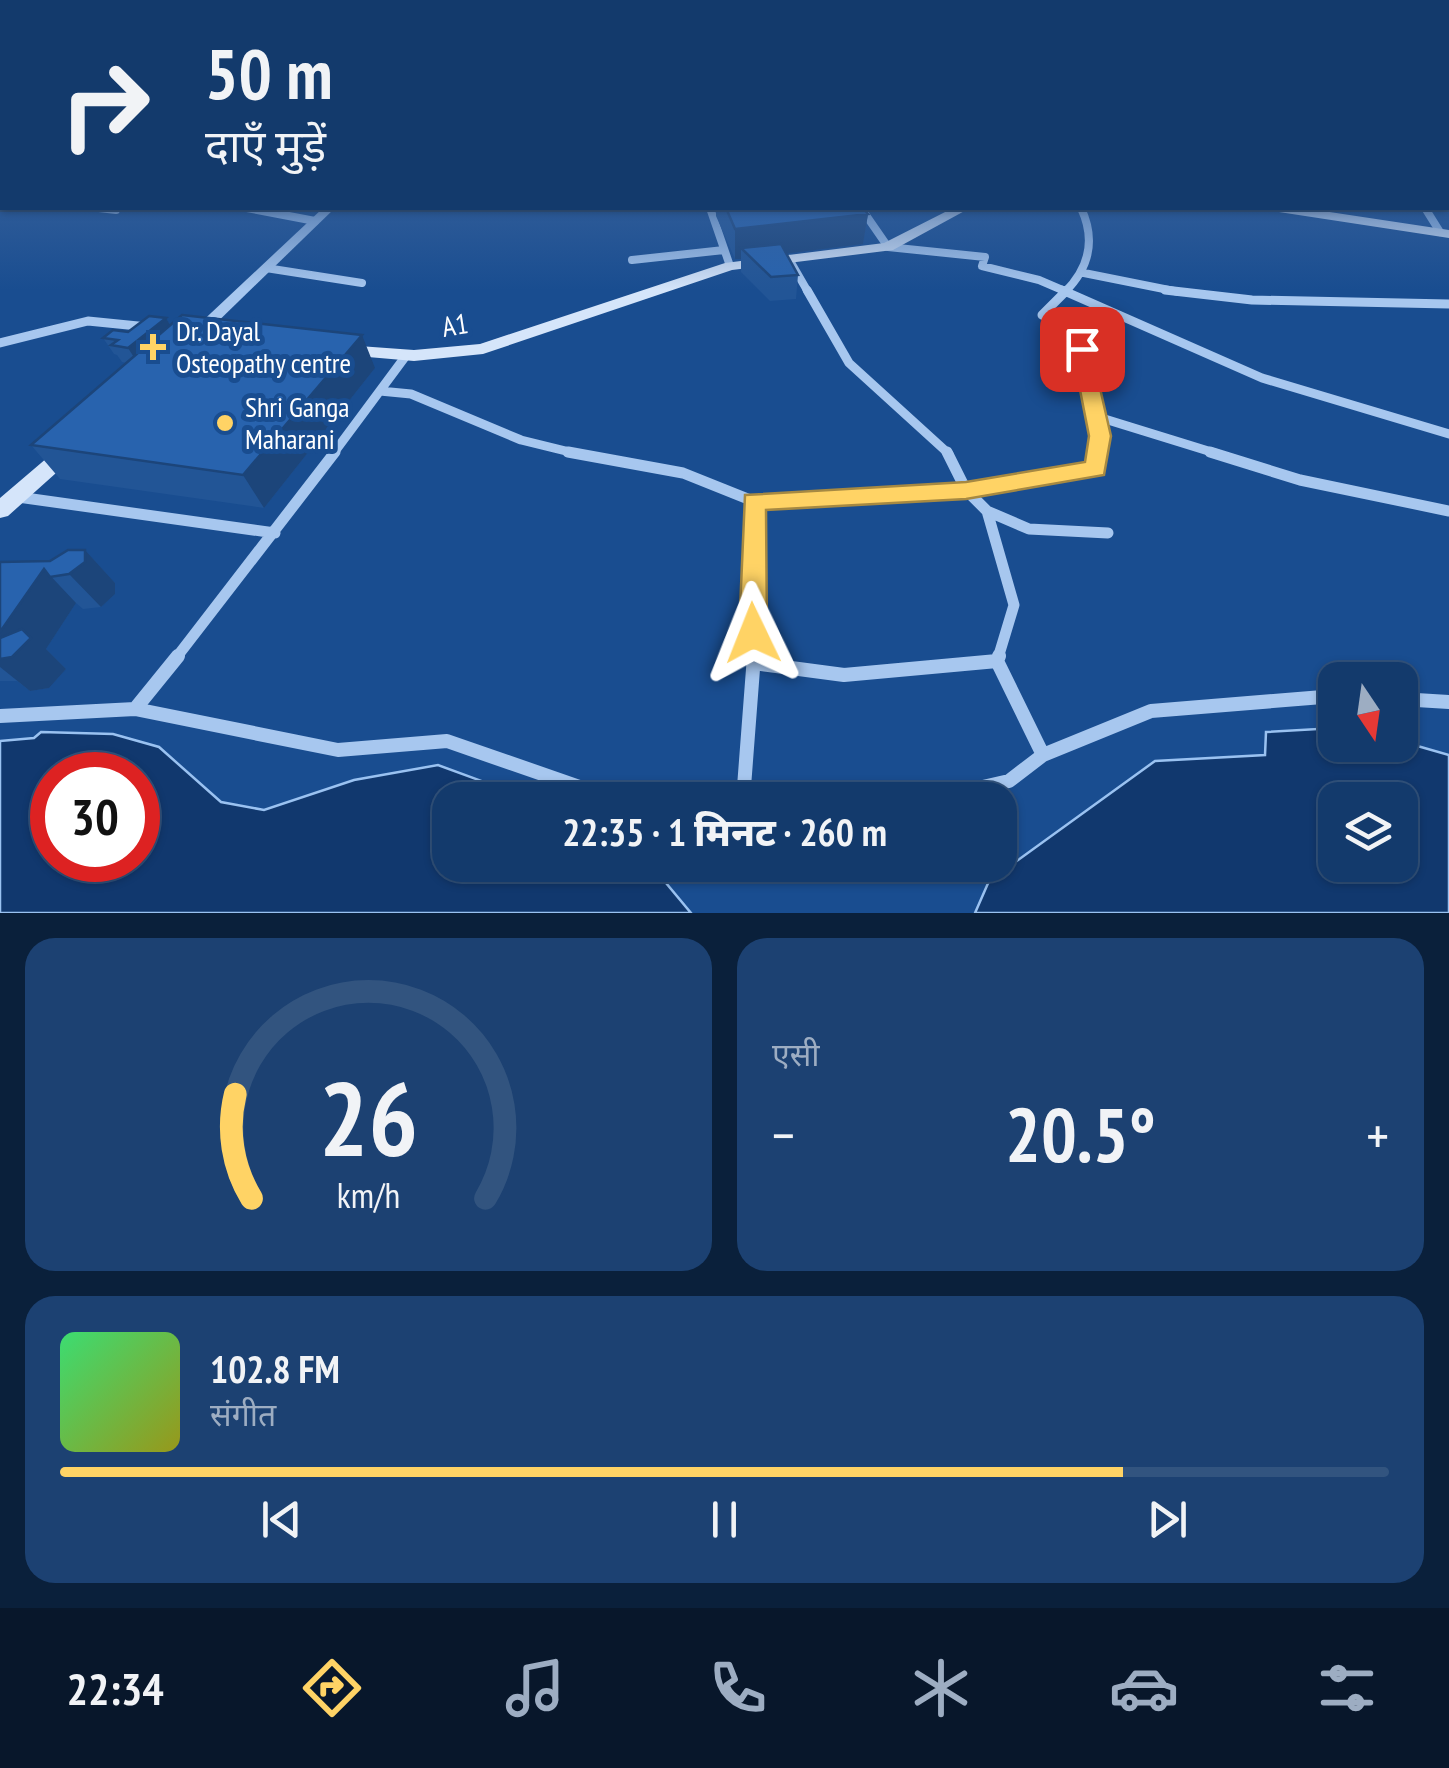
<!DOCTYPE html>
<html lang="hi">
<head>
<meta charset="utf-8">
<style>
	:root { --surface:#133a6c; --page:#1c4172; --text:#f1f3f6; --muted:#9dadc2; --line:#32547f; --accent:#ffd365 }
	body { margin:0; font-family:"PT Sans Narrow","Noto Sans Devanagari",sans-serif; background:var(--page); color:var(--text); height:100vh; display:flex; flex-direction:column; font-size:38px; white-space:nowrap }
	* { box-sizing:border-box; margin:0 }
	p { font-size:32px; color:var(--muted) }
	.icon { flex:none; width:55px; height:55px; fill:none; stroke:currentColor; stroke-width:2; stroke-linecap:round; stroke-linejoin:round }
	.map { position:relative; height:913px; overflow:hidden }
	.panel { display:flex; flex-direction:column; gap:25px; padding:25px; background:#0a203b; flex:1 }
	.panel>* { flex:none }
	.hud { position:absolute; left:0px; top:0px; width:1450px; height:210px; box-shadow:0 2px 8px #0004,0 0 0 2px var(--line); background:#133a6c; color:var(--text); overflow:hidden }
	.needle { width:65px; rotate:167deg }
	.buttons { position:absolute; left:1318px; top:662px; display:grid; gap:20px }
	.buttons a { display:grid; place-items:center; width:100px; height:100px; border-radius:20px; background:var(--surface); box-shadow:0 2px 8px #0004,0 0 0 2px var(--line); font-size:50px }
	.speed { position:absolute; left:30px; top:752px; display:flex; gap:20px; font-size:50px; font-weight:700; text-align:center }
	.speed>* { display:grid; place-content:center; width:130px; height:130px; border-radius:50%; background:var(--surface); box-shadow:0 2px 8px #0004,0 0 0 2px var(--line); line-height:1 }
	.speed .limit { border:15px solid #d22; background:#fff; color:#111 }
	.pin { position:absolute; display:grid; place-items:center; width:85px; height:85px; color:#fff; margin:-42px; border-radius:20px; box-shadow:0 5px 15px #0006 }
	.me { position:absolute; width:110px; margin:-55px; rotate:358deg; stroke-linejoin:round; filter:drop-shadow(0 0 8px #0008) }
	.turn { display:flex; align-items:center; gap:35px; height:210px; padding:0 40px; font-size:45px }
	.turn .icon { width:130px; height:130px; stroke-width:2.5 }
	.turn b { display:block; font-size:70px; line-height:85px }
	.big { font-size:75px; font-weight:800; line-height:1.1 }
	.panel .widget { flex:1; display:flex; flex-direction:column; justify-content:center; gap:15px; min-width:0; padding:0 35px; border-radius:30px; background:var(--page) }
	.panel .dial { align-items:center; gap:0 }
	.dial svg { height:260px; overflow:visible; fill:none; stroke:var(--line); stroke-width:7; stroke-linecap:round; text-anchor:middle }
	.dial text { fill:var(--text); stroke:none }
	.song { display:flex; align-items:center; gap:30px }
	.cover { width:120px; height:120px; border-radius:15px; background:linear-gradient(135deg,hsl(140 70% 55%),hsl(60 70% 35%)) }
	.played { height:10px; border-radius:5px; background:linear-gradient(90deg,var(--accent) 80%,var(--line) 80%) }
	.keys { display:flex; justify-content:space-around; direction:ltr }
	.heat { display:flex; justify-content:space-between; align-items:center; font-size:55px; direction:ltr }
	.panel .tiles { flex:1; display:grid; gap:25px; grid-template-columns:1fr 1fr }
	.widget:last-child { grid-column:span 2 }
	.trip { position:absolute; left:432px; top:782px; width:585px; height:100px; border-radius:30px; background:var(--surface); box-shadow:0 2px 8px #0004,0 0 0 2px var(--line); font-weight:800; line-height:100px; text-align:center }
	.menu { display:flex; height:160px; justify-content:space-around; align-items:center; background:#08172b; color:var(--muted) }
	.menu .icon { width:70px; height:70px }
	.menu .active { color:var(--accent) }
	.menu b { font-size:45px; color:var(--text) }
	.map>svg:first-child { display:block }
</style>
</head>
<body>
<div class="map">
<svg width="1449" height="913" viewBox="0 0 1449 913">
	<rect width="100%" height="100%" fill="#194d90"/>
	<path fill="#11386e" stroke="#9ac2f1" stroke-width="2.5" fill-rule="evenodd" d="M1335,728v17h65v-4l49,14v158h-474l14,-32 166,-120 110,-6 1,-23zM1335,800h65v65h-65z
		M41,732l72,2 46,13 62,55 43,8 90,-30 84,-15 95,35h-83v65h201l40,48h-691v-172l34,-3zM52,775h86v85h-86z"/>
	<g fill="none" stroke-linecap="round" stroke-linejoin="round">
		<path stroke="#a7c7ef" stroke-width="8" d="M99,208l17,2
			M247,208l68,13
			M710,208l20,58
			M861,208l27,39 97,10 -3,9 57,14 28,12
			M1425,208l15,24
			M789,259l19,33
			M632,260l92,-10
			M266,268l96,15
			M1084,273l95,19
			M1065,292c24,-24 31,-52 16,-84"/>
		<path stroke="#a7c7ef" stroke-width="9" d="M807,290l42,73 100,91
			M1062,290l200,88 187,56
			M1067,290l-25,25 34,21 6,13 18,86 -2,19
			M1165,290l87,10 197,4
			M0,343l88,-22 60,6
			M380,391l31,3 110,46 57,14
			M1095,416l123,38
			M333,454l72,-97"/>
		<path stroke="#a7c7ef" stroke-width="11" d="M568,452l115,21 70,28 213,-11 130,-21 2,-17
			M947,452l19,38 21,21 27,94 -16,53
			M1210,452l90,28 149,31
			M18,497l257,36
			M753,501l1,157
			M987,511l42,18 79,4
			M176,658l159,-206"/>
		<path stroke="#a7c7ef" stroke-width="14" d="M999,656l-2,5 46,94
			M754,663l90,12 153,-14
			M1400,699l49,3
			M135,709l203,41 109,-9 170,59
			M0,716l135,-7 43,-53
			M743,800l11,-144
			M926,800l83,-19 34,-26 108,-44 184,-15"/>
		<path fill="#a7c7ef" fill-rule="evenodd" d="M323,208h12l-131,127h-10v-6z"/>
		<path fill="#d5e5fa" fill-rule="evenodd" d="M953,208h17l-77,42 -161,20 -249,84 -69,7 -69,-6 -9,-5 9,-5 69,5 66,-6 245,-81 159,-20z
			M1272,208h31l146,22v8l-170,-26z
			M68,444l7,2 3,5 -3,5 -67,60 -8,2v-20l61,-52z"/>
	</g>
	<path fill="#225596" d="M716,208h147l5,6 -5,30 -77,9 12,22 -2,24 -26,2 -29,-29v-13h-6l-19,-43z
		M166,318l4,7 205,43 -111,140 -204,-29 -29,-34 95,-82 -4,-1 -5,-7 -3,-1 -11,-16 25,-6z
		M85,550l30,33v11l-14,13 -18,2 -7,-6 -30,46 20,20 -17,19 -19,3 -13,-10h-17v-119l50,-1z"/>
	<path fill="#1c457a" d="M868,214l-5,30 -112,14 -10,-10v11h-6v-30z
		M166,318l10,17 -37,30 -11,-17z
		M362,335l13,33 -111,140 -21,-33z
		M85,550l30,33v11l-14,13 -32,-33z
		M44,569l32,34 -30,46 20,20 -17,19 -19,3 -30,-24v-35z"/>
	<path fill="#2863ae" stroke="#1c457a" stroke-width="2.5" d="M726,208h137l5,6 -133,15z
		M781,244l17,31 -27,2 -30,-29z
		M182,315l180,20 -119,140 -212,-30z
		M149,316l17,2 -38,30 -17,-3 7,-5 -15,-2 10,-8 15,2z
		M68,550h17v12l-16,12 -19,3 -6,-8 -44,63v-70l50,-1z
		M22,629l9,9 -19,19 -12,2v-21z"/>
	<linearGradient id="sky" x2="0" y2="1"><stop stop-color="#0e2a4f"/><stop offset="0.56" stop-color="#38629c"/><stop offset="1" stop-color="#38629c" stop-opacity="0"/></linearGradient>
	<rect width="1449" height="290" fill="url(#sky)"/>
	<path fill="#ffd365" stroke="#a68942" stroke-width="2.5" d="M1082,343l9,6 20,87 -7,39 -138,24 -200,11 1,123 -4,8 -10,4 -10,-4 -4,-8 6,-138 221,-13 119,-20 4,-26 -17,-87z"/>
	<g fill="#ffd365" stroke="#194d90" stroke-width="4">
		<path d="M148 332h10v10h10v10h-10v10h-10v-10h-10v-10h10z"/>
		<circle cx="225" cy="423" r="10"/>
	</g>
	<g text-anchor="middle" stroke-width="10" stroke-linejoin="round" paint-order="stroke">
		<g font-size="28" fill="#fff" stroke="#194d90">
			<text transform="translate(455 325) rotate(-9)" y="10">A1</text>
		</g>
		<g font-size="28" fill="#fff" stroke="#194d90" text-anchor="start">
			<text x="176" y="341">Dr. Dayal<tspan x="176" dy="32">Osteopathy centre</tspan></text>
			<text x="245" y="417">Shri Ganga<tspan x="245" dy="32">Maharani</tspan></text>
		</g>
	</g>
</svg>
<div class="buttons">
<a><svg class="needle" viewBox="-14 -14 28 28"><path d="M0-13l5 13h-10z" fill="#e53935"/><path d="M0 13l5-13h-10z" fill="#9dadc2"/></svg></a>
<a><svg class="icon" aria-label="layers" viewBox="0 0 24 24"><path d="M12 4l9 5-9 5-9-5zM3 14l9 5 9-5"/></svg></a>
</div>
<div class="speed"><div class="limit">30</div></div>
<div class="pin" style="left:1082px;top:349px;background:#d93025"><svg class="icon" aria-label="arrive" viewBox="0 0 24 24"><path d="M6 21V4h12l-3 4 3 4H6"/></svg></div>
<svg class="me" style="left:753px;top:633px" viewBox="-20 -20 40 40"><path d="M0-17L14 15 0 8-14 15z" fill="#ffd365" stroke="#fff" stroke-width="4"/></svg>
<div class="trip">22:35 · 1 मिनट · 260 m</div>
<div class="hud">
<div class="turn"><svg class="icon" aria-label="right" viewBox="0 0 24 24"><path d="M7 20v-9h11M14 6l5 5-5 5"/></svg><div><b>50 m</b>दाएँ मुड़ें</div></div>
</div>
</div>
<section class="panel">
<div class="tiles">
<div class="widget dial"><svg viewBox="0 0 100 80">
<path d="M14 69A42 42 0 1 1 86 69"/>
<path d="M14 69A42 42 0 0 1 9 37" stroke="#ffd365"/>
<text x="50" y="56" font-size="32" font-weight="700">26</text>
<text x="50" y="72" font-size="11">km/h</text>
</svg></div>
<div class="widget"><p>एसी</p>
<div class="heat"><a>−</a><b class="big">20.5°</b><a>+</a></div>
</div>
<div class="widget">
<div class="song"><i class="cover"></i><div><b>102.8 FM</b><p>संगीत</p></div></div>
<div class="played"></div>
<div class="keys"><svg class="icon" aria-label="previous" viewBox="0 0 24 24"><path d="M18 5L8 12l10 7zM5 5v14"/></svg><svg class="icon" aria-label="pause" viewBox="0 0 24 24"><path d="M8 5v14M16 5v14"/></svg><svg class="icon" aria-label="next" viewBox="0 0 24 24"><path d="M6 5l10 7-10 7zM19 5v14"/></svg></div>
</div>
</div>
</section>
<nav class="menu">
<b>22:34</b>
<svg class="icon active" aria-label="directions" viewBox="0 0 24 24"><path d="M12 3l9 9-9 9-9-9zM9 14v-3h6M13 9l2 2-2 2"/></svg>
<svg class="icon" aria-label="music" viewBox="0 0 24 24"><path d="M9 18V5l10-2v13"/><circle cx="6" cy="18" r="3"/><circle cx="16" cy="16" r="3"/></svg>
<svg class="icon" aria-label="phone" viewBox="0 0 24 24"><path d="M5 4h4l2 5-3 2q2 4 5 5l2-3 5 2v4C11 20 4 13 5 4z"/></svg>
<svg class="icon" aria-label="climate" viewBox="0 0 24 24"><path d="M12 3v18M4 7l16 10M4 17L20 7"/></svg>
<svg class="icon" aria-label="car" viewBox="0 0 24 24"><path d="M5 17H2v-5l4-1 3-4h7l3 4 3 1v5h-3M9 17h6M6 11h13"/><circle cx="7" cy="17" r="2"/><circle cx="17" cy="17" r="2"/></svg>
<svg class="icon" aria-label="filters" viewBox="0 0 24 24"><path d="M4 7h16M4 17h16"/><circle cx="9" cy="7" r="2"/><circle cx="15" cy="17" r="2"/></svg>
</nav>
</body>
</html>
